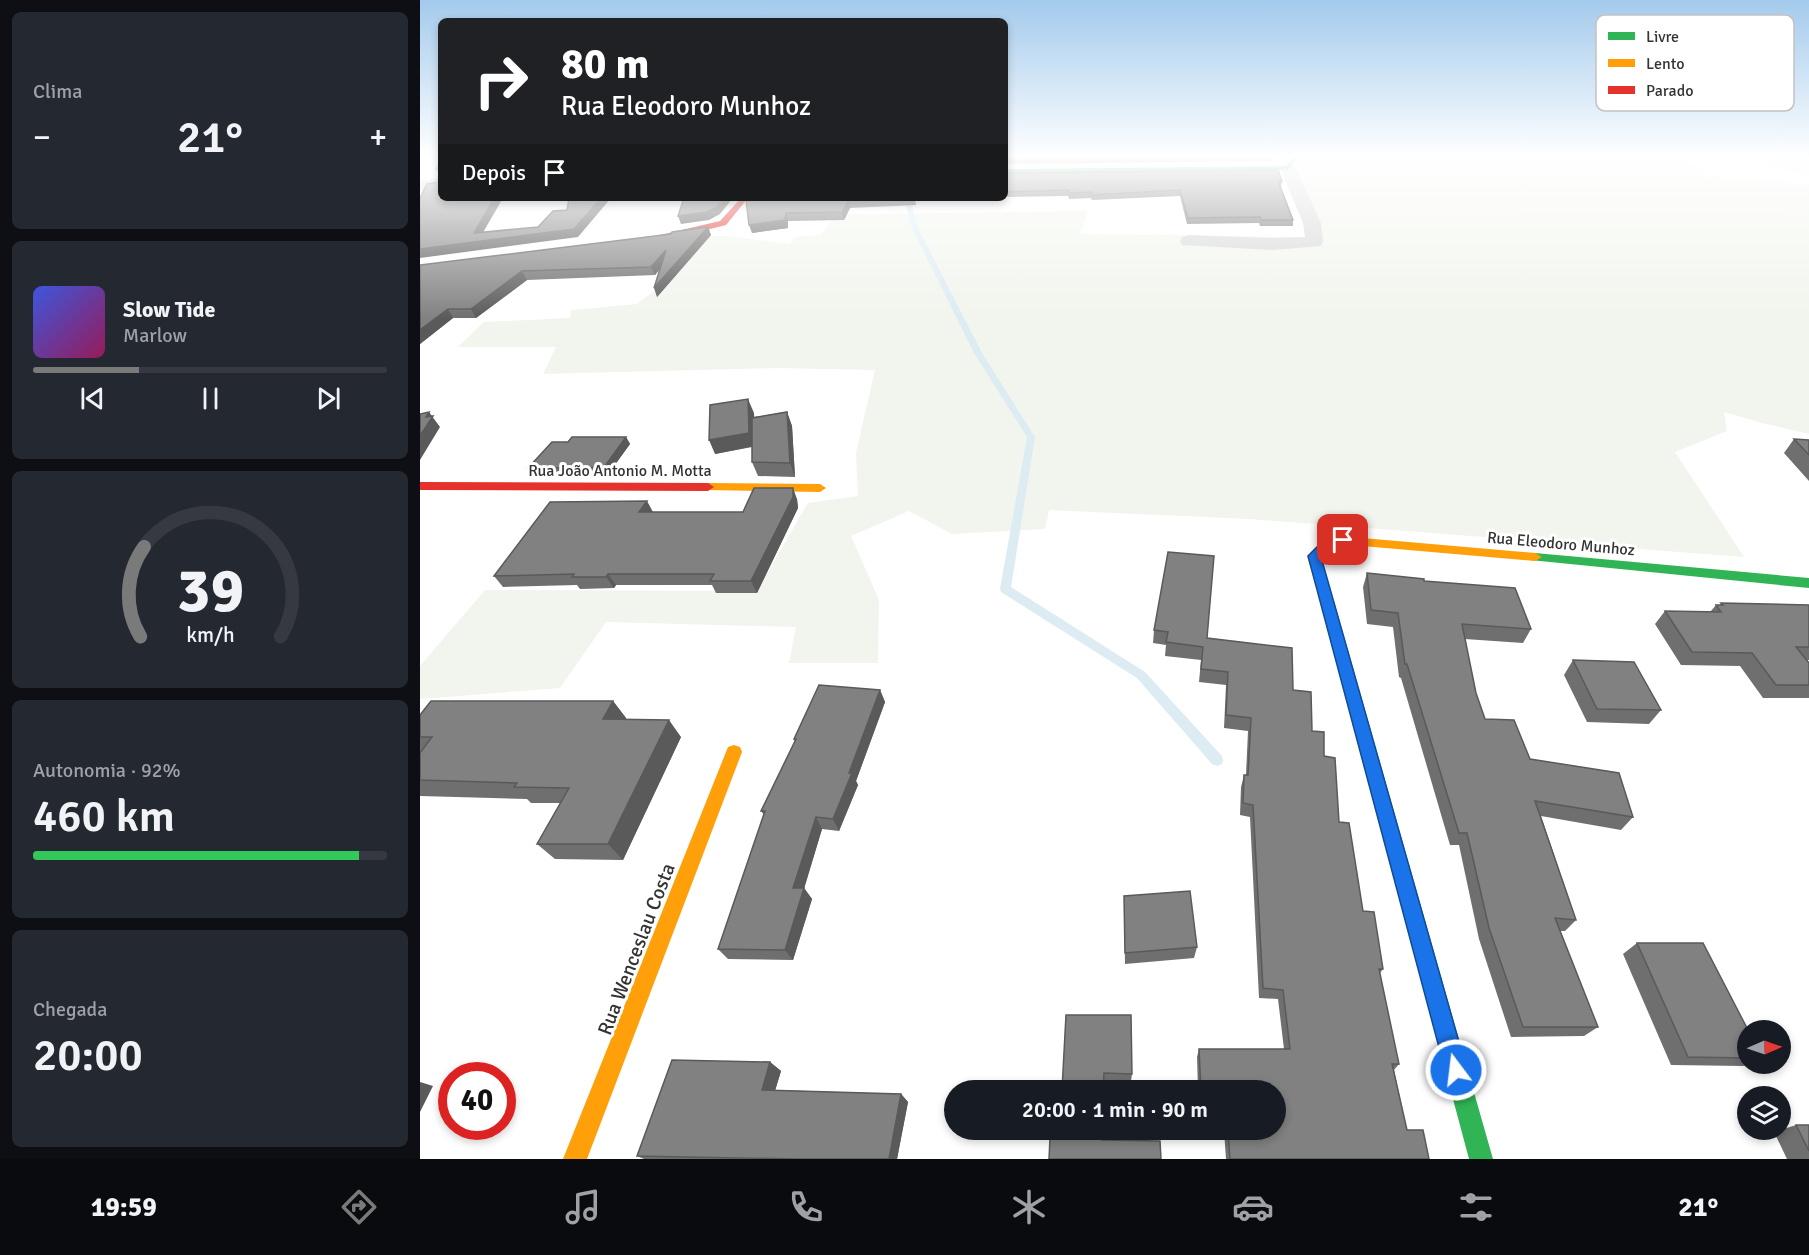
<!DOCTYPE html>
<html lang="pt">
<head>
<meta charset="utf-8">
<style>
	:root { --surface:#171b24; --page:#242831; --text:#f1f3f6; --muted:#9ea1a6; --line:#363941; --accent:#7a7a7a }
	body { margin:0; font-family:Signika,sans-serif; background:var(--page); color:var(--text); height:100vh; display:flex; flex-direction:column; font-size:22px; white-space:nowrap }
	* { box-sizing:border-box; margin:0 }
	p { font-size:20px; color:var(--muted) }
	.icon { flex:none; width:33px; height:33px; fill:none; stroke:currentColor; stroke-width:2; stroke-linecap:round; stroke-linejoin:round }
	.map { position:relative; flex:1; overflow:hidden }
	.sheet { display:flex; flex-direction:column; gap:12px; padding:12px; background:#0d0f14; width:420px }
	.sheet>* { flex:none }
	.guide { position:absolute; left:18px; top:18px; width:570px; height:183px; border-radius:9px; box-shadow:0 3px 9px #0003; background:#202124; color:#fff; overflow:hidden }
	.needle { width:39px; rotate:88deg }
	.tools { position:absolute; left:1317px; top:1020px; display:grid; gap:12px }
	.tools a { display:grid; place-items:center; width:54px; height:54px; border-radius:50%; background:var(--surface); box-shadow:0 3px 9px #0003; font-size:30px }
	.speed { position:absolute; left:18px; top:1062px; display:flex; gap:12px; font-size:30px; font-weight:700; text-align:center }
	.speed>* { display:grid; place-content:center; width:78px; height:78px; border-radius:50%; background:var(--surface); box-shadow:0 3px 9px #0003; line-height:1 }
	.speed .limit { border:9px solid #d22; background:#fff; color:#111 }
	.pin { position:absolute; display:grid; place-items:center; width:51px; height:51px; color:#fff; margin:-26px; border-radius:12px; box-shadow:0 3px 9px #0006 }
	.me { position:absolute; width:66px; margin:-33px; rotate:345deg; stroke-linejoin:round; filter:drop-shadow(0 0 4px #0008) }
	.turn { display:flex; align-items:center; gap:21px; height:126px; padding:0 24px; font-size:27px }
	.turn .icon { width:78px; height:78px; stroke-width:2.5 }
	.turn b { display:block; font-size:42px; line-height:51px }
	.then { display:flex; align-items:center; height:57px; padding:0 24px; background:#0003; gap:12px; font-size:22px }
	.big { font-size:45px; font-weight:600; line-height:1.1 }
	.sheet .tile { flex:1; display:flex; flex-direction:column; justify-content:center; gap:9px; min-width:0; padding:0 21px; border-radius:9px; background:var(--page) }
	.sheet .dial { align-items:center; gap:0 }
	.dial svg { height:156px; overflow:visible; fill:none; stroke:var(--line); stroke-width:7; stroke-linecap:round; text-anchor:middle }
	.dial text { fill:var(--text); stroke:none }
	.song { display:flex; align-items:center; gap:18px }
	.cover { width:72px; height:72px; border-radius:9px; background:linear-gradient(135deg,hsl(230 70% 55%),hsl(330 70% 35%)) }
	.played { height:6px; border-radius:3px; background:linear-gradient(90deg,var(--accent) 30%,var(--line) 30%) }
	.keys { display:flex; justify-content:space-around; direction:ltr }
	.heat { display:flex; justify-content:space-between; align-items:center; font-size:33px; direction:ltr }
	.charge { height:9px; border-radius:4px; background:linear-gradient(90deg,#34c759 92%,var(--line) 0) }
	.trip { position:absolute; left:524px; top:1080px; width:342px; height:60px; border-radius:30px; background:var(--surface); box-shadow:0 3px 9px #0003; font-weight:600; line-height:60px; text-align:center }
	.tabs { display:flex; height:96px; justify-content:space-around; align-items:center; background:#090b0e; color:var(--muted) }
	.tabs .icon { width:42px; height:42px }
	.tabs .selected { color:var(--accent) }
	.tabs b { font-size:27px; color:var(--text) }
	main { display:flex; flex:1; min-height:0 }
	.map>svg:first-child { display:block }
</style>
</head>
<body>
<main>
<section class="sheet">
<div class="tile"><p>Clima</p>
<div class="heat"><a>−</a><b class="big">21°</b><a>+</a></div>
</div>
<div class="tile">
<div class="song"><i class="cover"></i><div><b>Slow Tide</b><p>Marlow</p></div></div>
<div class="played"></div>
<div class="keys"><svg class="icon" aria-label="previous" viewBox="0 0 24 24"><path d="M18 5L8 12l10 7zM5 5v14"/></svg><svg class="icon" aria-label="pause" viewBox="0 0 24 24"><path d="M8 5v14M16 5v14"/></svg><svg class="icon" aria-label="next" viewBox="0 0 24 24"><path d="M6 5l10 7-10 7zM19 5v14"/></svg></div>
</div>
<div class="tile dial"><svg viewBox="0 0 100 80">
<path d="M14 69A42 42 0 1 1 86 69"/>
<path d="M14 69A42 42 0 0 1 16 23" stroke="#7a7a7a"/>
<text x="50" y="56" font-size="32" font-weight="700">39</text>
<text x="50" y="72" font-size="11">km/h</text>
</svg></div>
<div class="tile"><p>Autonomia · 92%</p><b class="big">460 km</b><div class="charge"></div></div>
<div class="tile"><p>Chegada</p><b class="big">20:00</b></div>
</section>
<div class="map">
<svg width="1389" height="1159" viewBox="0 0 1389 1159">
	<rect width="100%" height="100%" fill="#fff"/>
	<path fill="#f1f5ed" d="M877,156h377l29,11 1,14 4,-5 101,8v250l-47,-11 -38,-11 3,19 -52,21 69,105 -494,-38 -201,-9 -4,19 -93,5 -43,-23 -58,25 28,64 -1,63h-89l7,-36 -190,-5 -46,66 -140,11v-33l65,-76 272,1 51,-88 50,-7 -2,-43 19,-83 -97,-2 -235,6 13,-27h-98l26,-25 86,-4 1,-8 66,-6 22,-17 46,-51h22l63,8 4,-7 26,-2 17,-21 251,-3 -8,23 214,3 25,3 -28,-71z
		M1317,156h72v18l-32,-4z"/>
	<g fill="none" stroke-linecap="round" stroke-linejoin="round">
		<path fill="#ddebf3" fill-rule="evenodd" d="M484,198h6l8,30 64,125 53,84 -24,150 134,85 77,84 1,4 -1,4 -5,2 -5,-2 -75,-86 -136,-86 -1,-3 27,-152 -53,-84 -62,-125z"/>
		<path fill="#d7d7d7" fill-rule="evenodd" d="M868,163l8,5 25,55 2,19 -2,4 -48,4 -91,-5 -2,-4 2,-4 7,-2 84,3 32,-1 -2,-14 -23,-55z
			M21,178v10l-21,3v-10z"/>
		<path fill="#30b455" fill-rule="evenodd" d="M874,156h6l-12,14 -283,3v-4l281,-3z
			M1115,553l274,25v10l-279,-28 -2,-3z
			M908,600l5,1 2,4 158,554h-24l-148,-554 2,-4z"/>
		<path fill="#ff9f0a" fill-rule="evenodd" d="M288,483l112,1 6,4 -6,4 -116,-2 -2,-3 2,-3z
			M931,537l184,16 7,4 -7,4 -184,-16 -15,3 -15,10 14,47 -2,4h-10l-16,-53 21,-15z
			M314,745l6,2 2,5 -155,407h-24l163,-407 2,-5z"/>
		<path fill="#e5322d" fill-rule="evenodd" d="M321,198h7l-22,27 -28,7 -34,5 -4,-2 60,-14z
			M0,482l288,1 6,4 -6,4 -288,-1z"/>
	</g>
	<path fill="#6f6f6f" d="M585,156h268l-1,5 -267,3z
		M585,173l277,8 -1,6 12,33v6h-33l-1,-3 -72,1 -7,-28 -88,4 -1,-2 -22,1 -1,-3 -63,1z
		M328,198h167l1,7 -66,3 -6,12 -56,1v7l-36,5z
		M288,227l3,8 -54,62 2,-27 -4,5 -128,5 -51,38h-23l-33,26v-79l251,-31z
		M367,412l5,14 3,51 -37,-1 -6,-14v-15l-37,7 39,-41v4z
		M206,437l4,7 -21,29 -16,3 -60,-1 -5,-7 40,-26z
		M1374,439l15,1v41l-25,-28z
		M377,499l1,9 -41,85h-41l-4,-8h-96l-2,3 -34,1 -3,-4 -74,2 -9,-11 159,-64h90z
		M947,573l57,8 107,48 -8,14 -58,-4 11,54 9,26 45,40 103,58 -12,13 -80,-14 35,104 -11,11h-5l38,96 -14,9 -73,1 -32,-98 -20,-94h-9l-49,-167 -2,-1 -6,-50 -26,-3 -4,-37z
		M1301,603l88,2v55h-2l2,3v35h-46l-23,-32 -59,-1 -26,-41 10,-13h46l5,-6h4z
		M734,630l53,8 86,52 31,66 15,66 24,89 20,58 -3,4 19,91 -5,6 13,60 22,29h-203l-2,-28 -24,-1h75v-40h-77l-1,-33 2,-8h85l-6,-50 -19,-1 -9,-181 -10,-2 1,-28 3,-12h2l2,-44 -24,-3 2,-43 -27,-3 2,-22 -36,-4 1,-11 -13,-2z
		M1153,660l88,50 -12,14 -62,-2 -23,-47z
		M460,690l5,12 -29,79 2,4 -19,46 -17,-2 -18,59 8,11 -19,61 -65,-1 -10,-10 46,-134 -3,-4 34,-69 -1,-3z
		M193,701l13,17v1l55,18 -58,123 -68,-1 -18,-15 23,-41h-29l-4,-4 -107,-3v-81z
		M704,896l73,51 -3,11 -69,6z
		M1217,943l111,87v34h1l-6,2 -72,-1 -48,-111z
		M646,1015l66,59 -1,7 -27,-1v10h-42z
		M350,1062l11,9 -6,19 126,4 7,8 -11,57h-253l-7,-3z
		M1376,1125h13v34h-22l-13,-27z"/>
	<path fill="#5a5a5a" d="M74,198h9l-25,43 -4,-8z
		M181,198h10l-33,39 -158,21v-9l154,-20z
		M304,198h9l-13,16 -11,6 -28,4 -3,-8z
		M429,200l1,8 -6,12 -2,-8z
		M366,213l2,8v7l-36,5 -3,-8z
		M288,227l3,8 -54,62 -3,-9z
		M246,250l3,8 -14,17 -4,-8z
		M102,271l5,9 -51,38 -5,-9z
		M28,309l5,9 -33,26v-14z
		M328,399l6,14 1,33 -40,8 -6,-14z
		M9,412l11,15 -20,33v-24l6,-19z
		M367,412l5,14 3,51 -5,-14z
		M206,437l4,7 -21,29 -16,3 -4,-8z
		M373,488l4,11 1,9 -41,85 -6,-12z
		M227,501l6,11h-14z
		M188,574l8,11 -2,3 -8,-11z
		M460,690l5,12 -29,79 2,4 -19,46 -6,-12 16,-46z
		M193,701l13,17 -10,18 -13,-17z
		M249,720l12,17 -58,123 -15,-16z
		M396,817l6,12 -21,70 -8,-11z
		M384,888l8,11 -19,61 -8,-10z
		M350,1062l11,9 -8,27 -11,-8z
		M0,1082l13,4 -13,26z
		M481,1094l7,8 -11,57h-8z"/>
	<path fill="#818181" stroke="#5a5a5a" stroke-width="1.5" d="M585,156h173l-173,2z
		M21,159v39h53l-20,35 64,-6 15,-16 14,-1 2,-12h32l-27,31 -154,20v-51l7,-14 11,-2 1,-11 -3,-2z
		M858,170l4,11h-4l15,39h-32l-1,-3 -72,1 -8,-28 -88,5 -1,-3 -22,1 -1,-3 -63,2v-19z
		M264,198h40l-7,9 -10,5 -29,4z
		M328,198h162l-61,2 -7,12 -56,1 -1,7 -36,5 -3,-25z
		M288,227l-54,61 12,-38 -15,17 -129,4 -51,38h-23l-28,21v-65l251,-31 1,-2z
		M328,399l1,34 -40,7 1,-35z
		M9,412l-3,5 7,-1 -13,20v-22z
		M367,412l3,51 -38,-1v-44z
		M152,437h54l-21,29 -16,2h-61l24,-26h16z
		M1374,439l15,1v15z
		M334,488h39v9l-42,84h-41l4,-7h-106l-2,3h-34l2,-3 -80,2 56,-74 97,-1 -8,11h104z
		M748,552l46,4 -7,82 85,10 1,42 18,2 1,39 12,1v24l11,2 4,64 10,1 14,88 11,1 9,57h-4l20,95h-7l15,66h16l6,29h-199l-2,-29h47v-40h-74l-2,-41h91l-7,-59 -20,-2 -10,-183 -10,-2 1,-28h4l3,-57 -25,-3 2,-43 -27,-3 2,-22 -37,-5 2,-10 -14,-2z
		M947,573l57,6v2l91,7 16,41 -69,-5 14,69 9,26 29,1 16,39 89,14 14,44 -98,-16 41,119 -21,-2 43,109h-75l-34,-99 -22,-95h-8l-52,-169h-2l-7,-51 -27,-3z
		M1301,603l88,2v42h-13l13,16v22h-33l-24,-32 -60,-1 -27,-41 56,1 -5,-7h7z
		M1153,660l61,2 27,48 -64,-1z
		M399,685l61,5 -31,83h3l-19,46 -17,-2 -23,71h11l-19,62 -67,-1 47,-138h-4l35,-72h-2z
		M11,701h182l-10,18 66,1 -61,124h-71l32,-56 -55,-1 3,-4 -97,-3v-27l12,-16h-12v-22z
		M770,891l7,56 -72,6 -1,-57z
		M1217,943h66l45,87v28l-60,-1z
		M646,1015h65l1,59 -28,-1 -1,17h-41z
		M252,1060l98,2 -8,28 139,4 -12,65h-92l-160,-3z
		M1376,1125h13v26z
		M640,1130h42v10l58,1 1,18h-112l1,-21h10z"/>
	<linearGradient id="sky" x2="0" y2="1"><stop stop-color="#a3caec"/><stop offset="0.49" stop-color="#fff"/><stop offset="1" stop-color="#fff" stop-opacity="0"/></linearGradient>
	<rect width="1389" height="319" fill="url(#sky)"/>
	<path fill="#1a73e8" stroke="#114b97" stroke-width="1.5" d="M923,536l4,1 2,3 -2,3 -15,4 -11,10 146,513 -3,8 -8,3 -8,-3 -3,-8 -137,-514 15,-15z"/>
	<g text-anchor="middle" stroke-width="6" stroke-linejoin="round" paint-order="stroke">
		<g font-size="16" fill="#333" stroke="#fff">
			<text x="200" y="476">Rua João Antonio M. Motta</text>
			<text transform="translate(1141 543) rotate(5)" y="6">Rua Eleodoro Munhoz</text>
		</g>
		<g font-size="20" fill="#333" stroke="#fff">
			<text transform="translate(216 949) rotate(-69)" y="7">Rua Wenceslau Costa</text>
		</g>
	</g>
	<rect x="1176" y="15" width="198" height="96" rx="9" fill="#fff" stroke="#c2c2c2" stroke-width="1.5"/>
	<rect x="1188" y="32" width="27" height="8" fill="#30b455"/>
	<rect x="1188" y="59" width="27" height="8" fill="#ff9f0a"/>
	<rect x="1188" y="86" width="27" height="8" fill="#e5322d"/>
	<g font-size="16" fill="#333">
		<text x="1226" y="42">Livre</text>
		<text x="1226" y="69">Lento</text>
		<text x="1226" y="96">Parado</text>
	</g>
</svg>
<div class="tools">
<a><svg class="needle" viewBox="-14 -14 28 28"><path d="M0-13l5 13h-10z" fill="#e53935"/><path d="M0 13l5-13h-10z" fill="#9ea1a6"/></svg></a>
<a><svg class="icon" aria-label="layers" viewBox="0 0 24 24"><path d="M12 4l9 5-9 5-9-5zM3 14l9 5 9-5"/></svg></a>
</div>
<div class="speed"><div class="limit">40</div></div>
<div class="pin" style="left:923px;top:540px;background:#d93025"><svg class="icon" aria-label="arrive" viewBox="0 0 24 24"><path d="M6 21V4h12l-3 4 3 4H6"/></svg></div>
<svg class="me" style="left:1036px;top:1070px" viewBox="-20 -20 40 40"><circle r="17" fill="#1a73e8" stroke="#fff" stroke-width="3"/><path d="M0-11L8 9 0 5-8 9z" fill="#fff"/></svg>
<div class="trip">20:00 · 1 min · 90 m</div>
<div class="guide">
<div class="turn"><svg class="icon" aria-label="right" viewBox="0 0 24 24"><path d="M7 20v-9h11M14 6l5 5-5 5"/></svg><div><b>80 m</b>Rua Eleodoro Munhoz</div></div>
<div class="then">Depois<svg class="icon" aria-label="arrive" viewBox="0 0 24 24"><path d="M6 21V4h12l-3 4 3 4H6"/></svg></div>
</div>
</div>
</main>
<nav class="tabs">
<b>19:59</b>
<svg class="icon selected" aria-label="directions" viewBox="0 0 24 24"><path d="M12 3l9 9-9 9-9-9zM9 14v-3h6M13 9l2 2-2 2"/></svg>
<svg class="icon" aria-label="music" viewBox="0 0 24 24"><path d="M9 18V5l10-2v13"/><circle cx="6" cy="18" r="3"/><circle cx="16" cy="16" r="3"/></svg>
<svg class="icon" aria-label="phone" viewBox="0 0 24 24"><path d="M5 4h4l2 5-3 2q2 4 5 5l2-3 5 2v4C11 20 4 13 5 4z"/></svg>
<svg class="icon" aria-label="climate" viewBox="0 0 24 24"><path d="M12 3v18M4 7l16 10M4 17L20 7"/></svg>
<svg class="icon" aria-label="car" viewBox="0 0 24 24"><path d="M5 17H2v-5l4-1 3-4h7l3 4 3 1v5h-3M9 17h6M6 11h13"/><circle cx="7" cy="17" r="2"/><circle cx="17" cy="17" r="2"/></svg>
<svg class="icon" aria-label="filters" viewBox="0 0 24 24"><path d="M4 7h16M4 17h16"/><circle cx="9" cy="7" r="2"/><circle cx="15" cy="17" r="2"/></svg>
<b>21°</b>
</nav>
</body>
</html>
